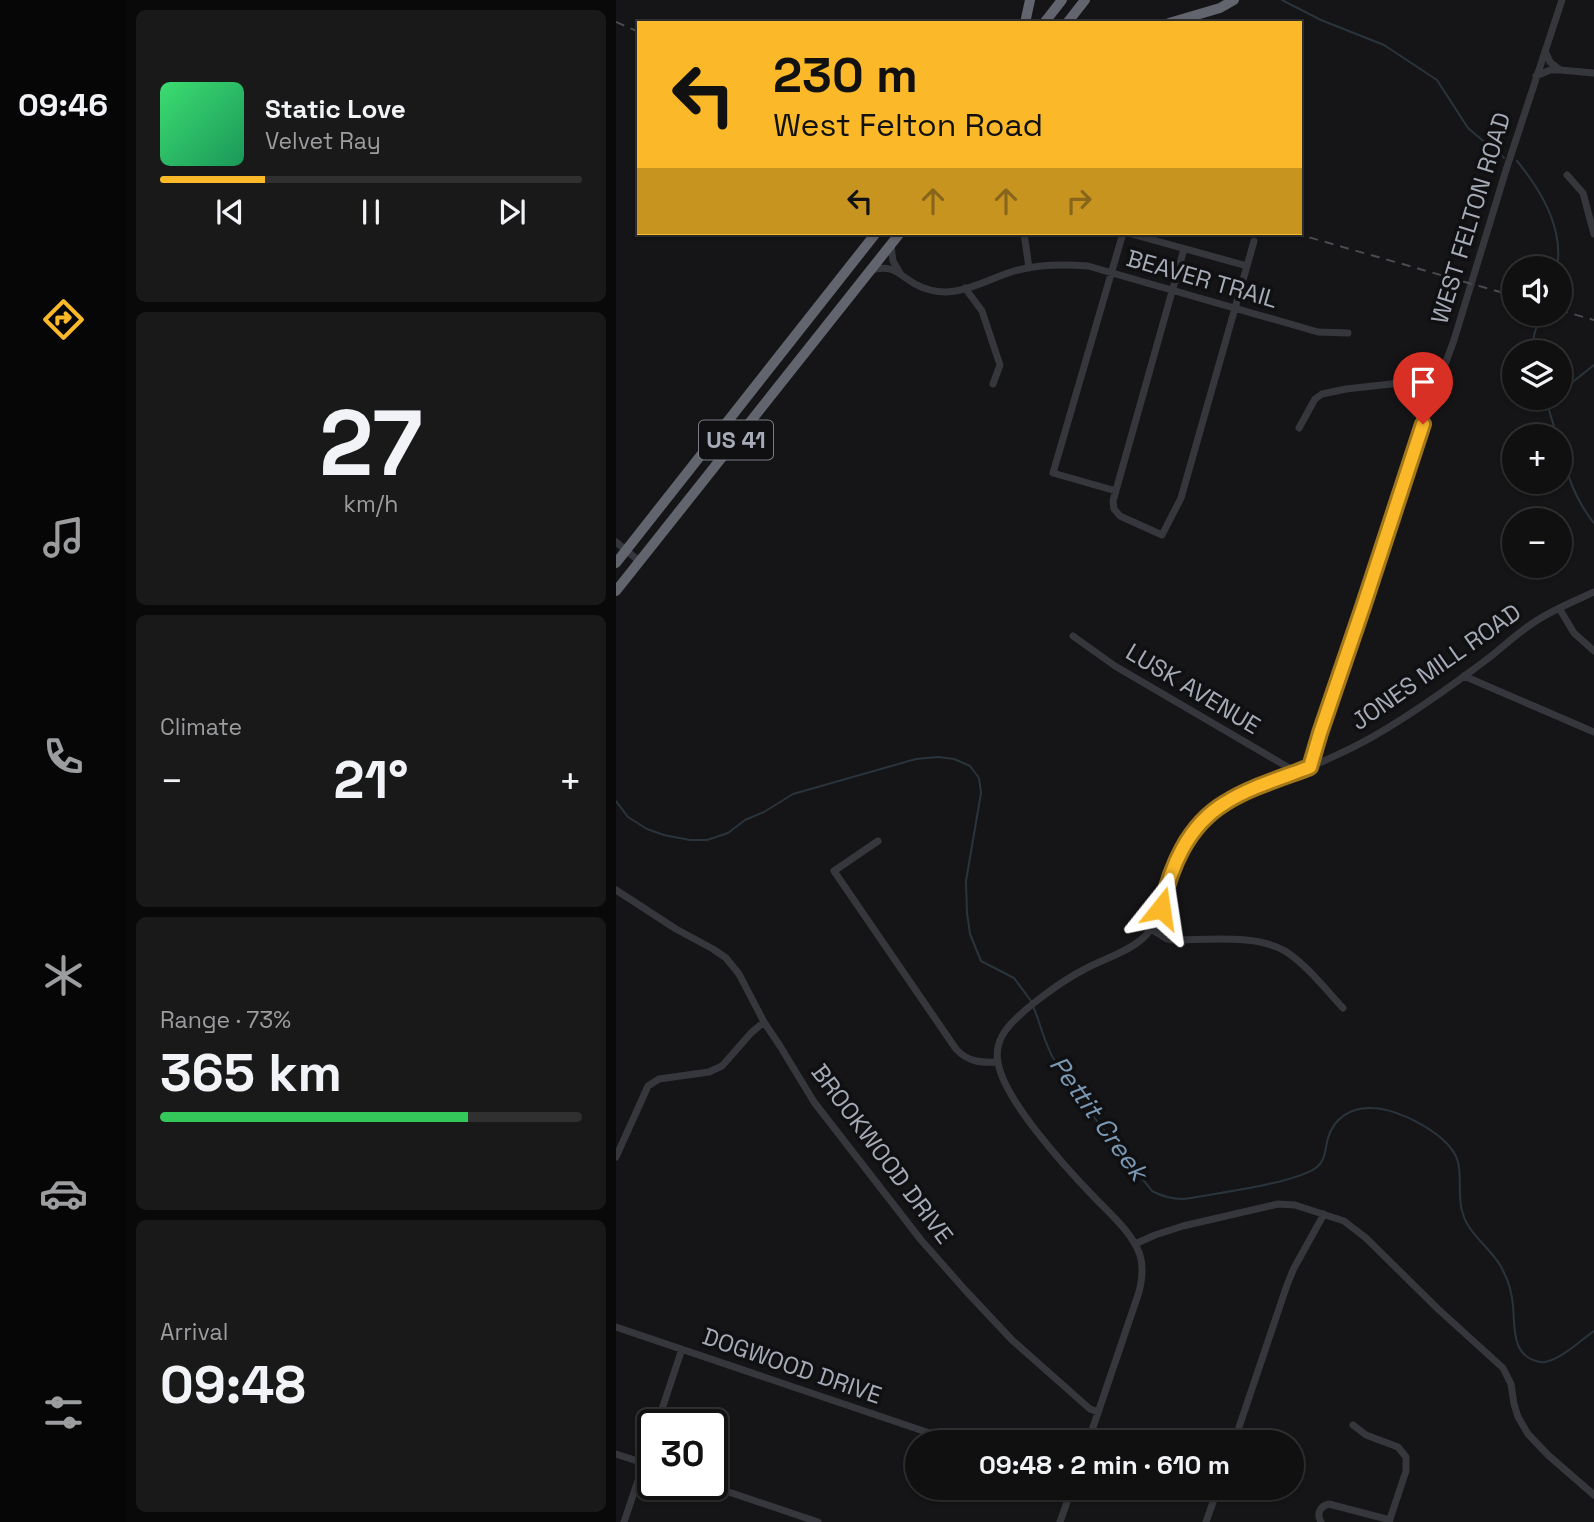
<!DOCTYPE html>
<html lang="en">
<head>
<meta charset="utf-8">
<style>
	:root { --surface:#101011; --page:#19191a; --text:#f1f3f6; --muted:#9c9d9f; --line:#303031; --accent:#fbb929 }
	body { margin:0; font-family:"Space Grotesk",sans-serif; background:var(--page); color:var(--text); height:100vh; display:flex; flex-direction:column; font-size:26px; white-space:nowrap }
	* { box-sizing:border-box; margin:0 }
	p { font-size:23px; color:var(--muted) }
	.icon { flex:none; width:38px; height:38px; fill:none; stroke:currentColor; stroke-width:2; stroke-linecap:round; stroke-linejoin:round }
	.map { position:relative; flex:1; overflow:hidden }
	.panel { display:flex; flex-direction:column; gap:10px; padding:10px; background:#090909; width:490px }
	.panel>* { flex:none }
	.guide { position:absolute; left:21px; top:21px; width:665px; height:214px; border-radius:0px; box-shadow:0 2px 5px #0004,0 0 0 2px var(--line); background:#fbb929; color:#111; overflow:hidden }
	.tools { position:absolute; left:886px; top:256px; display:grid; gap:14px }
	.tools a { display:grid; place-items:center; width:70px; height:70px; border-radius:50%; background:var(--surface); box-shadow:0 2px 5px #0004,0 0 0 2px var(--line); font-size:35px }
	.speed { position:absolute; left:21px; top:1409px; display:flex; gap:14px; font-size:35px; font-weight:700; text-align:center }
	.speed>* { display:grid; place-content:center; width:91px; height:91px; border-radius:50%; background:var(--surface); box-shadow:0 2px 5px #0004,0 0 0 2px var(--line); line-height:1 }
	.speed .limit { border:4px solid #111; border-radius:10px; background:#fff; color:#111 }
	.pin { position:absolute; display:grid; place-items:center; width:60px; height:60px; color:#fff; margin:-72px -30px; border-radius:50% 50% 50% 0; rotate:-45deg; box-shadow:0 0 7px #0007 }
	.pin .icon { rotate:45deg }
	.me { position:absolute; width:77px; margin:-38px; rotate:15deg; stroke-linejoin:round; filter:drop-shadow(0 0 5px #0008) }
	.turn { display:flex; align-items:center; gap:24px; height:147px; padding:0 21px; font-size:32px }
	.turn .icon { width:91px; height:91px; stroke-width:2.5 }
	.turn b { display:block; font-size:49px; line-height:60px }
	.lanes { display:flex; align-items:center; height:66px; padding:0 21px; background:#0003; justify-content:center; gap:35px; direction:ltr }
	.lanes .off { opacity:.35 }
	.big { font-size:52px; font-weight:700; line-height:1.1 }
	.panel .widget { flex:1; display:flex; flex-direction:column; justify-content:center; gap:10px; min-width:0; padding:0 24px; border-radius:10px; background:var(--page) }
	.panel .dial { align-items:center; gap:0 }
	.dial b { font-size:91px; line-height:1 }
	.song { display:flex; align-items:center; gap:21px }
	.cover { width:84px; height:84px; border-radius:10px; background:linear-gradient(135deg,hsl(140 70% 55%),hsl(150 70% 35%)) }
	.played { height:7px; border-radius:4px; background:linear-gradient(90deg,var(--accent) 25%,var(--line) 25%) }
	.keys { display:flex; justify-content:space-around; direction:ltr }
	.heat { display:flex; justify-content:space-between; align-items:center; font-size:38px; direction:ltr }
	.charge { height:10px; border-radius:5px; background:linear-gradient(90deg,#34c759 73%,var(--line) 0) }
	.trip { position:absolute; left:289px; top:1430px; width:399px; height:70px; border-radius:35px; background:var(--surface); box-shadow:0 2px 5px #0004,0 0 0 2px var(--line); font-weight:700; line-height:70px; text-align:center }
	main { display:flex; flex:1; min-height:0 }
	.tab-bar { display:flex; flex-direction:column; width:126px; justify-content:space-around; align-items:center; background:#060607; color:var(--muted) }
	.tab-bar .icon { width:49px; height:49px }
	.tab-bar .selected { color:var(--accent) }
	.tab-bar b { font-size:32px; color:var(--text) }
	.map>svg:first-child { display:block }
</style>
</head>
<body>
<main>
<nav class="tab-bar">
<b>09:46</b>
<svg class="icon selected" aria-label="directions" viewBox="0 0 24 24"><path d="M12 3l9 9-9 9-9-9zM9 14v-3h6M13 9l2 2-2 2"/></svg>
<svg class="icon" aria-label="music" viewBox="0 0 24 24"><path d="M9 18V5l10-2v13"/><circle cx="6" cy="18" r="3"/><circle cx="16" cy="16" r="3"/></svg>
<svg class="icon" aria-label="phone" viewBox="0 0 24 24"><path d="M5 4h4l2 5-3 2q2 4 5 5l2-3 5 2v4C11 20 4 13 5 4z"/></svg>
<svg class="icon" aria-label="climate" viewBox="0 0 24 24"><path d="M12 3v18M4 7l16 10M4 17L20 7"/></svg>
<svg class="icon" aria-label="car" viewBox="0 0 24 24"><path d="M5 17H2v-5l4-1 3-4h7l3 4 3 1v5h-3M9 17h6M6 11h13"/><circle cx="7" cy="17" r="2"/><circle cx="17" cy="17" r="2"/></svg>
<svg class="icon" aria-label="filters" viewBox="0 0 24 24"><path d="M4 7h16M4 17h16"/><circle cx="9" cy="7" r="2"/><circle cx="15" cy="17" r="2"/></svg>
</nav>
<section class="panel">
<div class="widget">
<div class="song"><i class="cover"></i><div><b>Static Love</b><p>Velvet Ray</p></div></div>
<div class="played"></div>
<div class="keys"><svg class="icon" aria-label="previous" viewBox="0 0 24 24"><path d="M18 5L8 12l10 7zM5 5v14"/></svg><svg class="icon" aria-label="pause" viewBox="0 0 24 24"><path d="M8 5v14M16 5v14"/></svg><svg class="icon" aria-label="next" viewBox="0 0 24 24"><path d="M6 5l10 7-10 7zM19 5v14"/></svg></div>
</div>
<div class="widget dial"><b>27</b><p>km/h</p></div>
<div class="widget"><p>Climate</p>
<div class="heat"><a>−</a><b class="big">21°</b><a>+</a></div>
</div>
<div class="widget"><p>Range · 73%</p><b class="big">365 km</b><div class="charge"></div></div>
<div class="widget"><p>Arrival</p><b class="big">09:48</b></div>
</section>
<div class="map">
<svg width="978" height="1522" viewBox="0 0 978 1522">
	<rect width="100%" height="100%" fill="#151517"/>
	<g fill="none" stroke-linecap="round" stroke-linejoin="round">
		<path stroke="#2a343c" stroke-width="2" d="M666,0l39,20 63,25 53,35 31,48 14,12 15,9 7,9
			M901,161c24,29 47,68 40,107
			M917,352l1,-17 7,-22
			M943,393l35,-28
			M929,397l12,39
			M931,403l7,-6
			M943,445c8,29 16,55 35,78
			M0,801l12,16 19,12 17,6 26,5h17l21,-7 17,-13 19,-8 29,-18 123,-35 22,-2 16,2 16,7 9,12 2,15 -15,88 1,32 3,21 11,27 33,17 17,23
			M417,1006c8,18 11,38 22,55 28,46 64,87 97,130 11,6 20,8 32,8 28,-5 114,-16 133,-32 9,-7 8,-19 11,-29 6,-20 23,-31 44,-30 26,0 79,27 86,54 4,16 -1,36 5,52 5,19 28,35 37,51 7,12 12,27 13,41 2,21 -2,51 27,56 15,3 42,-23 54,-31"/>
		<path stroke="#36373c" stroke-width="7" d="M944,70l34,3
			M920,76l14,-6h10l-10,-8 -5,-11
			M951,175l16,18 11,41
			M408,233l5,35
			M512,233l119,33 -66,232 -19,37 -42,-19 -6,-7 -1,-8 71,-252
			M275,245l2,16 7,12
			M631,266l7,-25
			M255,270c22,-6 27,4 44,14 9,5 20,8 31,8 25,-1 49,-16 72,-22 23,-6 46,-6 70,-4l230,66 30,1
			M349,288l17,23 18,54 -7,19
			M683,428l16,-29 7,-5 24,-5 54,-6 34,11
			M500,491l-63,-18 70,-240
			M0,542l23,19
			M943,608l15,25 20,18
			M457,636l42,30 176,103 2,5
			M848,676l130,56
			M694,767l10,-34 43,-126 49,-153 42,-114 52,-170 56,-170
			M262,841l-44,30 122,178c12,13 25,14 42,13
			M0,890l60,39 37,20 13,9 13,16 25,48 16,24 34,56 107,138 45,51 46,49 78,69 8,3
			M535,929l16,10 6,1c33,0 84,-6 112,11 21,13 41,39 58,57
			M0,1157l32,-71 11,-7 50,-7 13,-6 29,-33 13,-11
			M519,1244l20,-9 28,-9 95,-22 17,1 49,16 22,17 72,71 65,59 8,16 3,20 4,13 10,17 20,21 46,40
			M0,1327l340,115
			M41,1424l25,-75
			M737,1425l13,10 32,12 8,10v14l-17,51
			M472,1442l51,-150c3,-12 5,-24 1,-37 -8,-23 -30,-41 -46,-58 -27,-28 -91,-98 -96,-135 -2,-9 0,-18 4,-26 11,-21 61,-56 83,-67 18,-10 41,-16 57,-30 20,-17 20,-44 29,-68 7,-21 22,-42 39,-57 19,-17 43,-24 67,-33 33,-14 66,-27 97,-45 40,-23 79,-51 116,-79 15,-12 30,-26 46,-36 18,-12 39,-20 58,-29
			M618,1442l53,-157 7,-17 30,-54
			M0,1454l37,12
			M89,1484l113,38
			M8,1522l29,-86
			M444,1522l12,-34
			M590,1522l12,-34
			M705,1522c-5,-8 -1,-16 8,-18l61,16"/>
		<path stroke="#62656e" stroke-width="10" d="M409,23l5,-23
			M428,23l18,-23
			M451,23l18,-23
			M553,23l51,-15 14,-8
			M0,563l260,-330
			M0,591l284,-358"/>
		<path stroke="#494b51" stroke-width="2" stroke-dasharray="9 7" stroke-linecap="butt" d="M0,22l23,10
			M678,233l220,63
			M943,310l35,10"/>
	</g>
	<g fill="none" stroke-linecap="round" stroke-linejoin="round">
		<defs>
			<path id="route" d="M545,908c10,-41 26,-82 64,-105 25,-16 57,-25 85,-36l10,-34 43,-126 60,-183"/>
		</defs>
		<use href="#route" stroke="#a3781b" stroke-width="18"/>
		<use href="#route" stroke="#fbb929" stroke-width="12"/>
	</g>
	<g text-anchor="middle" stroke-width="7" stroke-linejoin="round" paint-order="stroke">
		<rect fill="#101012" stroke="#797c86" stroke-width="2" x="83" y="420.5" width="74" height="39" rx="5"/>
		<g font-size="23" font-weight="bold" fill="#a6abb8">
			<text x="120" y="448">US 41</text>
		</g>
		<g font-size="24" fill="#a6abb8" stroke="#101012">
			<text transform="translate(855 218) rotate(-73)" y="8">WEST FELTON ROAD</text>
			<text transform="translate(586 279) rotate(16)" y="8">BEAVER TRAIL</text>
			<text transform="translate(820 667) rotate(-35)" y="8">JONES MILL ROAD</text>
			<text transform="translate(577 689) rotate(31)" y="8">LUSK AVENUE</text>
			<text transform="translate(266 1154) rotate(53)" y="8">BROOKWOOD DRIVE</text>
			<text transform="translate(176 1366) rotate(19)" y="8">DOGWOOD DRIVE</text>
		</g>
		<g font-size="26" font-style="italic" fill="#7b99b5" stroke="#101012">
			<text transform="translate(483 1118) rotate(54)" y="9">Pettit Creek</text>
		</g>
	</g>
</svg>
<div class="tools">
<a><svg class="icon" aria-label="sound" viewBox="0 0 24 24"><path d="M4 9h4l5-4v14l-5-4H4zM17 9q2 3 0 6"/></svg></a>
<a><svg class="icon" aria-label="layers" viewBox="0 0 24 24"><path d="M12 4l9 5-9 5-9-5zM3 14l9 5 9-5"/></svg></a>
<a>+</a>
<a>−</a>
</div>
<div class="speed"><div class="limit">30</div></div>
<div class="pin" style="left:807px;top:424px;background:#d93025"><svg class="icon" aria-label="arrive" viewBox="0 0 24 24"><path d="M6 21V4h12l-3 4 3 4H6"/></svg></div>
<svg class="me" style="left:545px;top:908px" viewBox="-20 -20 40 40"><path d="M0-17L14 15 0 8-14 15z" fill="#fbb929" stroke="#fff" stroke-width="4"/></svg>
<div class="trip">09:48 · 2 min · 610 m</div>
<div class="guide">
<div class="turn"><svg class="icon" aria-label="left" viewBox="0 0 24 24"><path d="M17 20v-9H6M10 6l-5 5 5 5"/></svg><div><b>230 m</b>West Felton Road</div></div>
<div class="lanes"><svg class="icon" aria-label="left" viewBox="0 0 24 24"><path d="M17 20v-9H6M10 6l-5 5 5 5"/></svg><svg class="icon off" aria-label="ahead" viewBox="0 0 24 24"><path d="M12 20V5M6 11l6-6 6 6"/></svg><svg class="icon off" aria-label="ahead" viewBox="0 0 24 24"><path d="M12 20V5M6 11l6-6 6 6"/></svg><svg class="icon off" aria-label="right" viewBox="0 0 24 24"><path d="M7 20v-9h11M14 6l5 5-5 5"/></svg></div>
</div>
</div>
</main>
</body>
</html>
